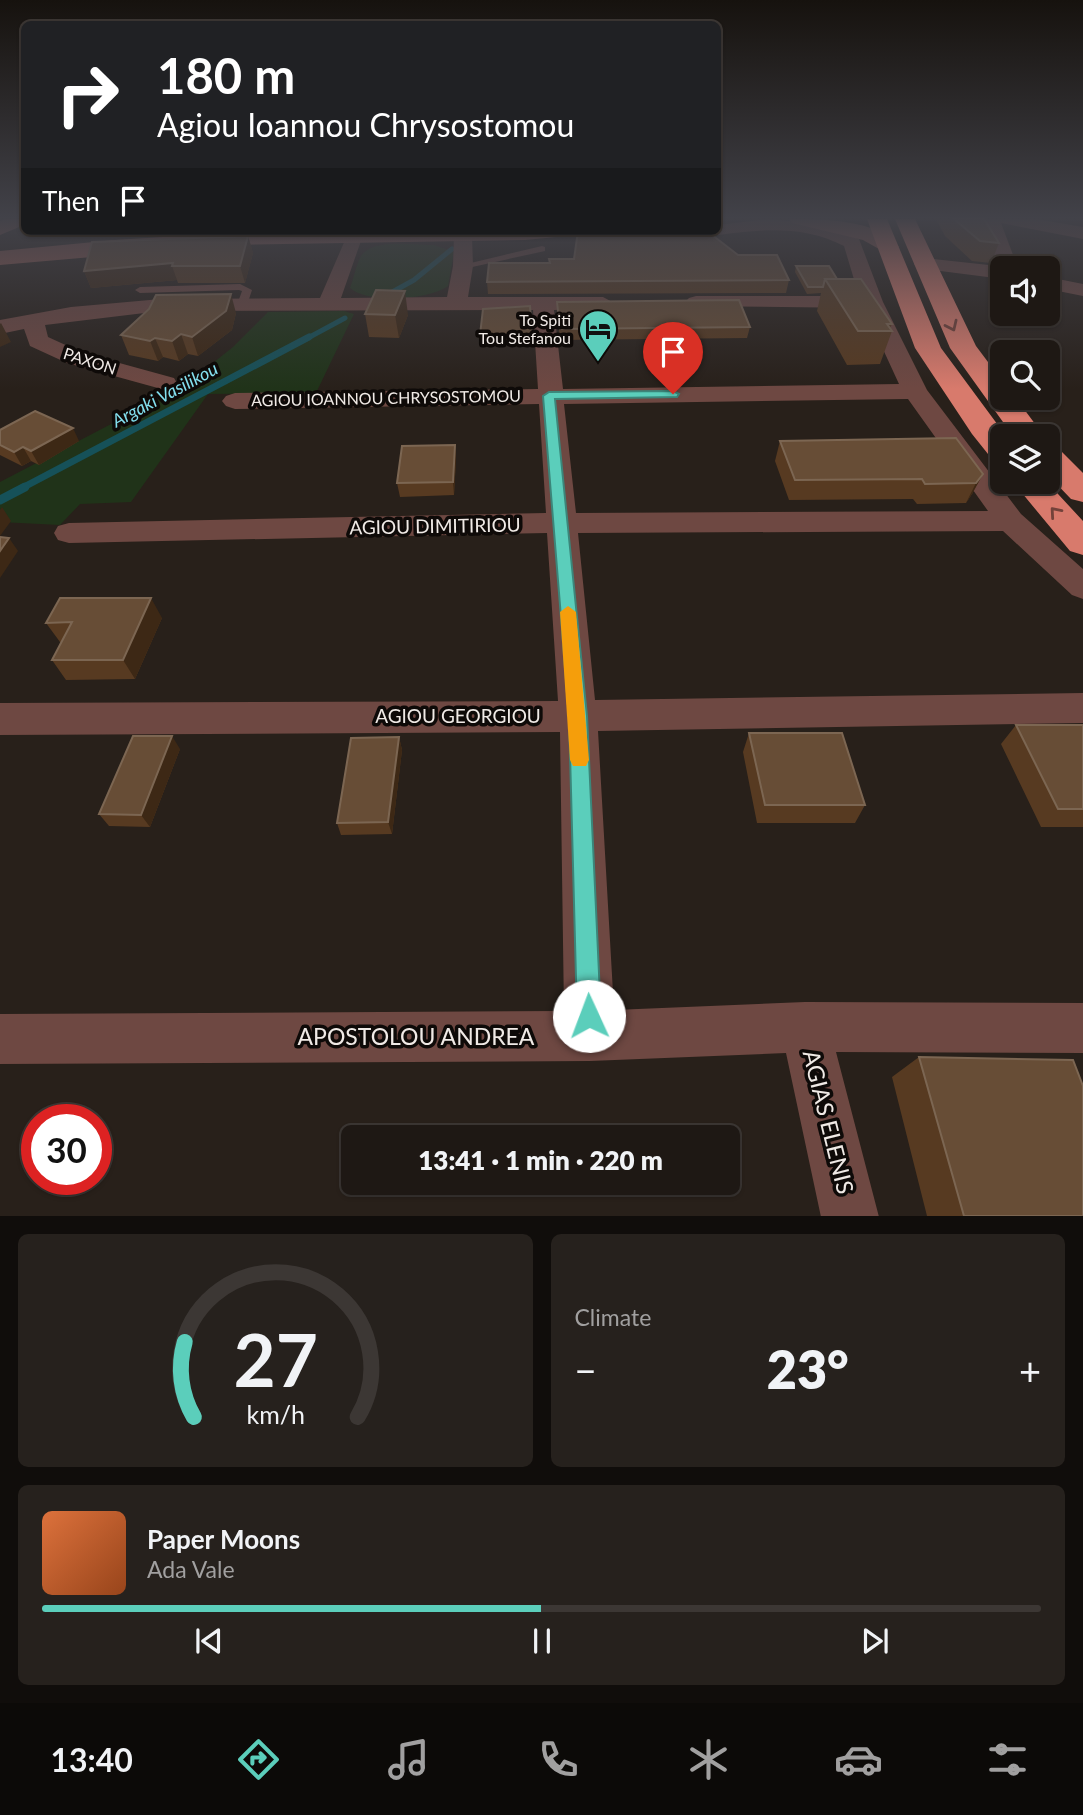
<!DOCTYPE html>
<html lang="en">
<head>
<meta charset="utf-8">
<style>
	:root { --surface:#1e1814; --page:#26211d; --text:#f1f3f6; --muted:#a1a0a0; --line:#3c3734; --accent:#5bcebb }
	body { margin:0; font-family:Lato,sans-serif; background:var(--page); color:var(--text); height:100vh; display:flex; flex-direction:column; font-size:26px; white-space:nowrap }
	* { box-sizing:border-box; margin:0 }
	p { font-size:23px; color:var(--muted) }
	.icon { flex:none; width:38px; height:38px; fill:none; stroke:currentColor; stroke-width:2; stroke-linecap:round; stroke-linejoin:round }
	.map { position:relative; height:1216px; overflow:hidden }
	.side { display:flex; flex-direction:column; gap:18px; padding:18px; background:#100d0b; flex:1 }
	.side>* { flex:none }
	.hud { position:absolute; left:21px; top:21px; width:700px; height:214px; border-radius:10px; box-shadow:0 2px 5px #0004,0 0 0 2px var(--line); background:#202124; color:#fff; overflow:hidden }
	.controls { position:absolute; left:990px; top:256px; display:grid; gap:14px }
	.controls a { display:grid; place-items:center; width:70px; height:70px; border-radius:10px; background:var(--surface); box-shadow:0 2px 5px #0004,0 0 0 2px var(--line); font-size:35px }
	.speed { position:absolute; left:21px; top:1104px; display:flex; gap:14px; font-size:35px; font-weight:700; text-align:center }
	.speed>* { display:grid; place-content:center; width:91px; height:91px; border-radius:50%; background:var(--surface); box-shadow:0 2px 5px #0004,0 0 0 2px var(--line); line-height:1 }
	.speed .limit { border:10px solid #d22; background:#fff; color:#111 }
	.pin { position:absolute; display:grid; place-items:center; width:60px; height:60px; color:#fff; margin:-72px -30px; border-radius:50% 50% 50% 0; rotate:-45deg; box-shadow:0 0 7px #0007 }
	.pin .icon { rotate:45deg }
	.me { position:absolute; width:77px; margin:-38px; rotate:358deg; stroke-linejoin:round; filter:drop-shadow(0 0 5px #0008) }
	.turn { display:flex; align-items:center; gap:24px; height:147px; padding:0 21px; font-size:32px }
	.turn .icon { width:91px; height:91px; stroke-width:2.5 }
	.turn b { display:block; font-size:49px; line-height:60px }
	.then { display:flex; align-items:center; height:66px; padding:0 21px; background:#0003; gap:14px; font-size:26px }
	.big { font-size:52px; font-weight:800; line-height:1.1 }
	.side .tile { flex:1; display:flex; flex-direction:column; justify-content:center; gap:10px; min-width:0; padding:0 24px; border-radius:10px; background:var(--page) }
	.side .dial { align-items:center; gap:0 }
	.dial svg { height:182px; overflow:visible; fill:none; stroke:var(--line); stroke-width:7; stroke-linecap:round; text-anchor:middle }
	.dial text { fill:var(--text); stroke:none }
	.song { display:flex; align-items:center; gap:21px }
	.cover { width:84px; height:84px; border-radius:10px; background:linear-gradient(135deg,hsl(20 70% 55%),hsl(20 70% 35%)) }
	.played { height:7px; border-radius:4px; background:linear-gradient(90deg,var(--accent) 50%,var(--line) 50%) }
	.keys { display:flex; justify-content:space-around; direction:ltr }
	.heat { display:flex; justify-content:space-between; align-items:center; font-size:38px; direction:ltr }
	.side .tiles { flex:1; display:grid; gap:18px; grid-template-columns:1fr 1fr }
	.tile:last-child { grid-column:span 2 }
	.trip { position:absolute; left:341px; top:1125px; width:399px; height:70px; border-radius:10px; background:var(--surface); box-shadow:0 2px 5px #0004,0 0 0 2px var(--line); font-weight:800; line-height:70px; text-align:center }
	.menu { display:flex; height:112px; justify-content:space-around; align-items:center; background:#0c0a08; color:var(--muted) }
	.menu .icon { width:49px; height:49px }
	.menu .current { color:var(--accent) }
	.menu b { font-size:32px; color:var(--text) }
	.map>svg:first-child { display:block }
</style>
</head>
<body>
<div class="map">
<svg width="1083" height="1217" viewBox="0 0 1083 1217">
	<rect width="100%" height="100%" fill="#28201a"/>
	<path fill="#203319" d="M434,245l20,7 -6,34c-19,14 -80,18 -98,2 4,-10 6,-23 11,-32 11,-18 55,-11 73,-11z
		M344,311l10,3 -38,79 -108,1 -77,108 -51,2 -20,21 -60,-3v-40l184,-96 49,-39 35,-35z"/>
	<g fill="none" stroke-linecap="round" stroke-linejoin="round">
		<path stroke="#165159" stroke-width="5" d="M385,296l29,-16 38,-31
			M306,339l39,-21"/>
		<path stroke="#165159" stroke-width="7" d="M22,488l287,-151"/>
		<path stroke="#165159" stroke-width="9" d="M0,500l25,-13"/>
		<path fill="#6e4842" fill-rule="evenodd" d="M542,246l3,1v4l-82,18 -5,-3z
			M240,284l12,6 -5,15 -5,3 -5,-3 5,-14 -3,-1 -99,3 -5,-3 5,-3z"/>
		<path fill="#6e4842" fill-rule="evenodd" d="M769,219l52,5 38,15 24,63 44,88 94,124 62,55v30l-11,-4 -69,-64 -425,2 17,167 488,-7v30l-485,8 16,279 191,-8 278,1v50l-247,-1 43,165h-58l-35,-164 -196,8 -590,3v-50l564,-3 -4,-279 -560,3v-32l558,-2 -11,-168 -478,10 -11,-3 -4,-7 4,-7 11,-3 477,-10 -7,-109 -304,5 -9,-3 -4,-5 4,-5 9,-3 303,-4 -5,-79 -372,1 -116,14 3,12 35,16 91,25 3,5 -3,5 -9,2 -98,-27 -37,-17 -6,-17 -24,5v-14l71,-13 90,-8 159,-1 29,-67h20l-7,7 -21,60 106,-1 6,-31 1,-30 2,-4 9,-1 7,5 1,30 -5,31h135l11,6 -11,6 -49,1 9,79 336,-5 -35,-76 -175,-2 -4,-4 4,-4 7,-2h163l-15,-50c-40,-21 -83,-17 -126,-11l-8,-4h8v-6zM908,399l80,112 -412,2 -12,-109z
			M982,219h54l47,8v12l-82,-16 17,45h-15v11l-86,-11 -3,-4 3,-4 7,-2 74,8z
			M1048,277l35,7v12l-35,-7z"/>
		<path fill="#995c53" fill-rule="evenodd" d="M4,219h20v6l-24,10v-14z
			M789,219c30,0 91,0 110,28l-11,7 -25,-14 -71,-17z
			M258,231h309l-11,6 -31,3 -295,5 -230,20v-14l115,-11z"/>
		<path fill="#d87a6c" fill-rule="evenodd" d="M867,219h20l54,129 65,88h-3v25l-11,-2 -20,-25 -57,-86z
			M895,219h20l61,127 27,36v15h12l29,39h-31l-63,-88z
			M1048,447l11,2 24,24v29l-12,-3 -23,-24z
			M1012,481h34l37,40v34l-13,-4z"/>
	</g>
	<path fill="#573a21" d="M936,219h48l15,24 -8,20 -19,-2 -27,-25z
		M248,236l5,17 -8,30h-67l-1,-3 -86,8 -7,-17z
		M738,255l51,25 -3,13 -298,1 -1,-12 63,-19 24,-4z
		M796,266l41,13 55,45 -2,4 2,3 -12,33 -33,1 -30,-54 4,-18 -14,1 -12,-22z
		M557,302l193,25 -3,11 -187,2 -3,-27z
		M530,306l2,34 -52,1v-6z
		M236,313l-4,17 -34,26 -10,-2 -9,7 -16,-4 -5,4 -29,-6 -8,-20z
		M365,314l43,1 -9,23 -30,-1z
		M0,430l79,11 -40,24 -8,-4 -9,5 -22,-11z
		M780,441l203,33 -11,20 -6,9 -49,1 -4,-5 -124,1 -14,-39z
		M455,445l1,14 -2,36 -54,2 -3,-14z
		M162,618l-27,61 -69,1 -14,-20 9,-18h-1l-14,-19z
		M1016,725h67v102h-42l-40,-83z
		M749,733l116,72 -10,18h-98l-14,-71z
		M399,737l3,13 -10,84 -51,1 -4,-12z
		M180,749l-30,78 -41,-1 -10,-12z
		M919,1057l164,159h-156l-35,-139z"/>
	<path fill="#3d2815" d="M248,236l5,17 -8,30 -5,-17z
		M173,263l-1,3 5,14 -86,8 -7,-17z
		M405,291l3,24 -9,23 -4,-23z
		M231,294l5,19 -4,17 -34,26 -6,-19z
		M1,323l10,19 -11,5v-23z
		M181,334l7,20 -9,7 -7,-20z
		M155,338l8,19 -5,4 -8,-20z
		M73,428l6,13 -40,24 -8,-14z
		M455,445l1,14 -2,36 -1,-13z
		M23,447l8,14 -9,5 -8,-14z
		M983,474l-11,20 -6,9 10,-20z
		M2,507l9,14 -11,15v-26z
		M9,538l9,13 -18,27v-27z
		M151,598l11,20 -27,61 -12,-19z
		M172,736l8,13 -30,78 -9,-12z
		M399,737l3,13 -10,84 -4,-12z"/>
	<path fill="#674d36" stroke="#7c6652" stroke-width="2" d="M954,219h30l15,24 -19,-2z
		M578,231h55l45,4 29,-4 31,24h39l12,25 -302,2 2,-19h61l-1,-4h25z
		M248,236l-8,30h-68l1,-3 -89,8 8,-29z
		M796,266h33l8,13h-12l-2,8h-15z
		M825,279h36l31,45h-5l5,7h-34z
		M376,290l29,1 -10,24 -30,-1z
		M231,294l-5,17 -34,26 -11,-3 -9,7 -17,-3 -5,3 -29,-6 28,-26 7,-14z
		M739,300l11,27 -190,2 -3,-27z
		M530,306l2,28 -52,1 3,-26z
		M35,411l38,17 -42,23 -8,-4 -9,5 -14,-7v-15z
		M956,438l27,36 -7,9 -51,1 -3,-5 -127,1 -15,-39z
		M455,445l-2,37 -56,1 5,-37z
		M0,537l9,1 -9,13z
		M60,598h91l-28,62h-71l20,-38 -26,1z
		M1016,725h67v84h-25z
		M749,733h93l23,72h-100z
		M133,736h39l-31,79 -42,-1z
		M399,737l-11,85 -51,1 14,-85z
		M919,1057l154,3 10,26v130h-119z"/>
	<defs><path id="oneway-chevron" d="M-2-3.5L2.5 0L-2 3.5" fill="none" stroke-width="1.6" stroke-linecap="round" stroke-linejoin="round" transform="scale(1.75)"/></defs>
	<g stroke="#73423a">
		<use href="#oneway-chevron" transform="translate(952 326) rotate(65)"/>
		<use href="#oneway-chevron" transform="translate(1055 512) rotate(-131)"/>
	</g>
	<linearGradient id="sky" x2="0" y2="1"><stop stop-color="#16120e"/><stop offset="0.56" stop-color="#424249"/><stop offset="1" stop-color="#424249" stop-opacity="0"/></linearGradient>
	<rect width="1083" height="389" fill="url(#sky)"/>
	<path fill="#5bcebb" stroke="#3b867a" stroke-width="2" d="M673,391l6,3 -2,3 -122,2 32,317 14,300 -4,8 -8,4 -8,-4 -4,-8 -8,-300 -26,-320 6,-4z"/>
	<path fill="#f59e0b" d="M568,606l8,6 13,148 -3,6h-13l-3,-6 -10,-148z"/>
	<defs>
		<symbol id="hotel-pin" viewBox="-11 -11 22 30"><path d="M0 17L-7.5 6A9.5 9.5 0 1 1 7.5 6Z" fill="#5bcebb" stroke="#0e0a08"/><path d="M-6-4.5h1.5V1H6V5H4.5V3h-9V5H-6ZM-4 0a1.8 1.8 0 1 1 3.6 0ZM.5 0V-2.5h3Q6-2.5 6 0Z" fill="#111"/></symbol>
	</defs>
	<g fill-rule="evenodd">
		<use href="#hotel-pin" x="576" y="307" width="44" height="60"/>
	</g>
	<g text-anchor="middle" stroke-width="7" stroke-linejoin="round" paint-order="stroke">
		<g font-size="16" fill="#f0eae6" stroke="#0e0a08" text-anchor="end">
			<text x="571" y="326">To Spiti<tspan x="571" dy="18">Tou Stefanou</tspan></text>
		</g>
		<g font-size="16" fill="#f0eae6" stroke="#0e0a08">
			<text transform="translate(90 361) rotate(18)" y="6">PAXON</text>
			<text transform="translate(386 398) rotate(-1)" y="6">AGIOU IOANNOU CHRYSOSTOMOU</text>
		</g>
		<g font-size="18" font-style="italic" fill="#84e0ef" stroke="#0e0a08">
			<text transform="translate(165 395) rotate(-28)" y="6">Argaki Vasilikou</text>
		</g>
		<g font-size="19" fill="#f0eae6" stroke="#0e0a08">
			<text transform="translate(435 526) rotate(-1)" y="7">AGIOU DIMITIRIOU</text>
			<text x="458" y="723">AGIOU GEORGIOU</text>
		</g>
		<g font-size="23" fill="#f0eae6" stroke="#0e0a08">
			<text x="416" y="1045">APOSTOLOU ANDREA</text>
			<text transform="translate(828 1122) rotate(76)" y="8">AGIAS ELENIS</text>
		</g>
	</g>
</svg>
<div class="controls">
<a><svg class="icon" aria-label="sound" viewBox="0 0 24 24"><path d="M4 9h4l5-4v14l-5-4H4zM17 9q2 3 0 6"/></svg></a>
<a><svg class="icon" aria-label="search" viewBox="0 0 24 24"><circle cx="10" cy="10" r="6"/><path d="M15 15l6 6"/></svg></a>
<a><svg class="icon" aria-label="layers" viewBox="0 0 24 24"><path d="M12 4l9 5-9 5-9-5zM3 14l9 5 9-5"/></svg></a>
</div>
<div class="speed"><div class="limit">30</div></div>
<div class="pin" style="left:673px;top:394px;background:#d93025"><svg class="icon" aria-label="arrive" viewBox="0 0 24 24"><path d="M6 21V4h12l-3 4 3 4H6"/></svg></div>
<svg class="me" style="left:589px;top:1016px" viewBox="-20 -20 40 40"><circle r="19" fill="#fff"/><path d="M0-13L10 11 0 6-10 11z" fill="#5bcebb"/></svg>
<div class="trip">13:41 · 1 min · 220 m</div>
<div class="hud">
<div class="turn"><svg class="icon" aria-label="right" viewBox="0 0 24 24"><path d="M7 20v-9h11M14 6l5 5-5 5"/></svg><div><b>180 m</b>Agiou Ioannou Chrysostomou</div></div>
<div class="then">Then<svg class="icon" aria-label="arrive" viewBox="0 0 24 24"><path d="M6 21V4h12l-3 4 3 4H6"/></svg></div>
</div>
</div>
<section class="side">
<div class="tiles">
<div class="tile dial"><svg viewBox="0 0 100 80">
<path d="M14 69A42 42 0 1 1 86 69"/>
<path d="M14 69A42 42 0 0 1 10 36" stroke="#5bcebb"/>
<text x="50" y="56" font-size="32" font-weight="700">27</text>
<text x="50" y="72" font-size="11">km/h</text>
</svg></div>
<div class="tile"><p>Climate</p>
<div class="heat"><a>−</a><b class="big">23°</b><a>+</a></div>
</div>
<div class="tile">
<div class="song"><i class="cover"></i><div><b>Paper Moons</b><p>Ada Vale</p></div></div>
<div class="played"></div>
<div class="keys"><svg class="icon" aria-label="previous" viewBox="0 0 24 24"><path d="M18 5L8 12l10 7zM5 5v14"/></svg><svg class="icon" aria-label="pause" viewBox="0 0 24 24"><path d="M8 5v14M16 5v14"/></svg><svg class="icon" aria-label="next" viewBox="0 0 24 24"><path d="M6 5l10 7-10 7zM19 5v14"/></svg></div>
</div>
</div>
</section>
<nav class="menu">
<b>13:40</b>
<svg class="icon current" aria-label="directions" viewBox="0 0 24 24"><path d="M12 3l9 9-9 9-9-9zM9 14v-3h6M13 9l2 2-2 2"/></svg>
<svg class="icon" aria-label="music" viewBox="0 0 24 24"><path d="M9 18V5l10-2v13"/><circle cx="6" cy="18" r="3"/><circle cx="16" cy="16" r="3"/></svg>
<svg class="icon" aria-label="phone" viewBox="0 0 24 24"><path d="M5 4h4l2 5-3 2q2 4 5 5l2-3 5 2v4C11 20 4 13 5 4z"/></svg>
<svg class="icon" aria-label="climate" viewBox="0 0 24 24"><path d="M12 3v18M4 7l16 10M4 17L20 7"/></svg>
<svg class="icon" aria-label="car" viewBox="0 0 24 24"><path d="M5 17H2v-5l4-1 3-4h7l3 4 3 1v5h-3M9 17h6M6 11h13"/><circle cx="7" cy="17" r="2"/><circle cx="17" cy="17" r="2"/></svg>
<svg class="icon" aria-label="filters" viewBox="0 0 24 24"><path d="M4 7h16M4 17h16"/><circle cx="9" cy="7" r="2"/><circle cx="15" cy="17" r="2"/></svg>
</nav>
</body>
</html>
